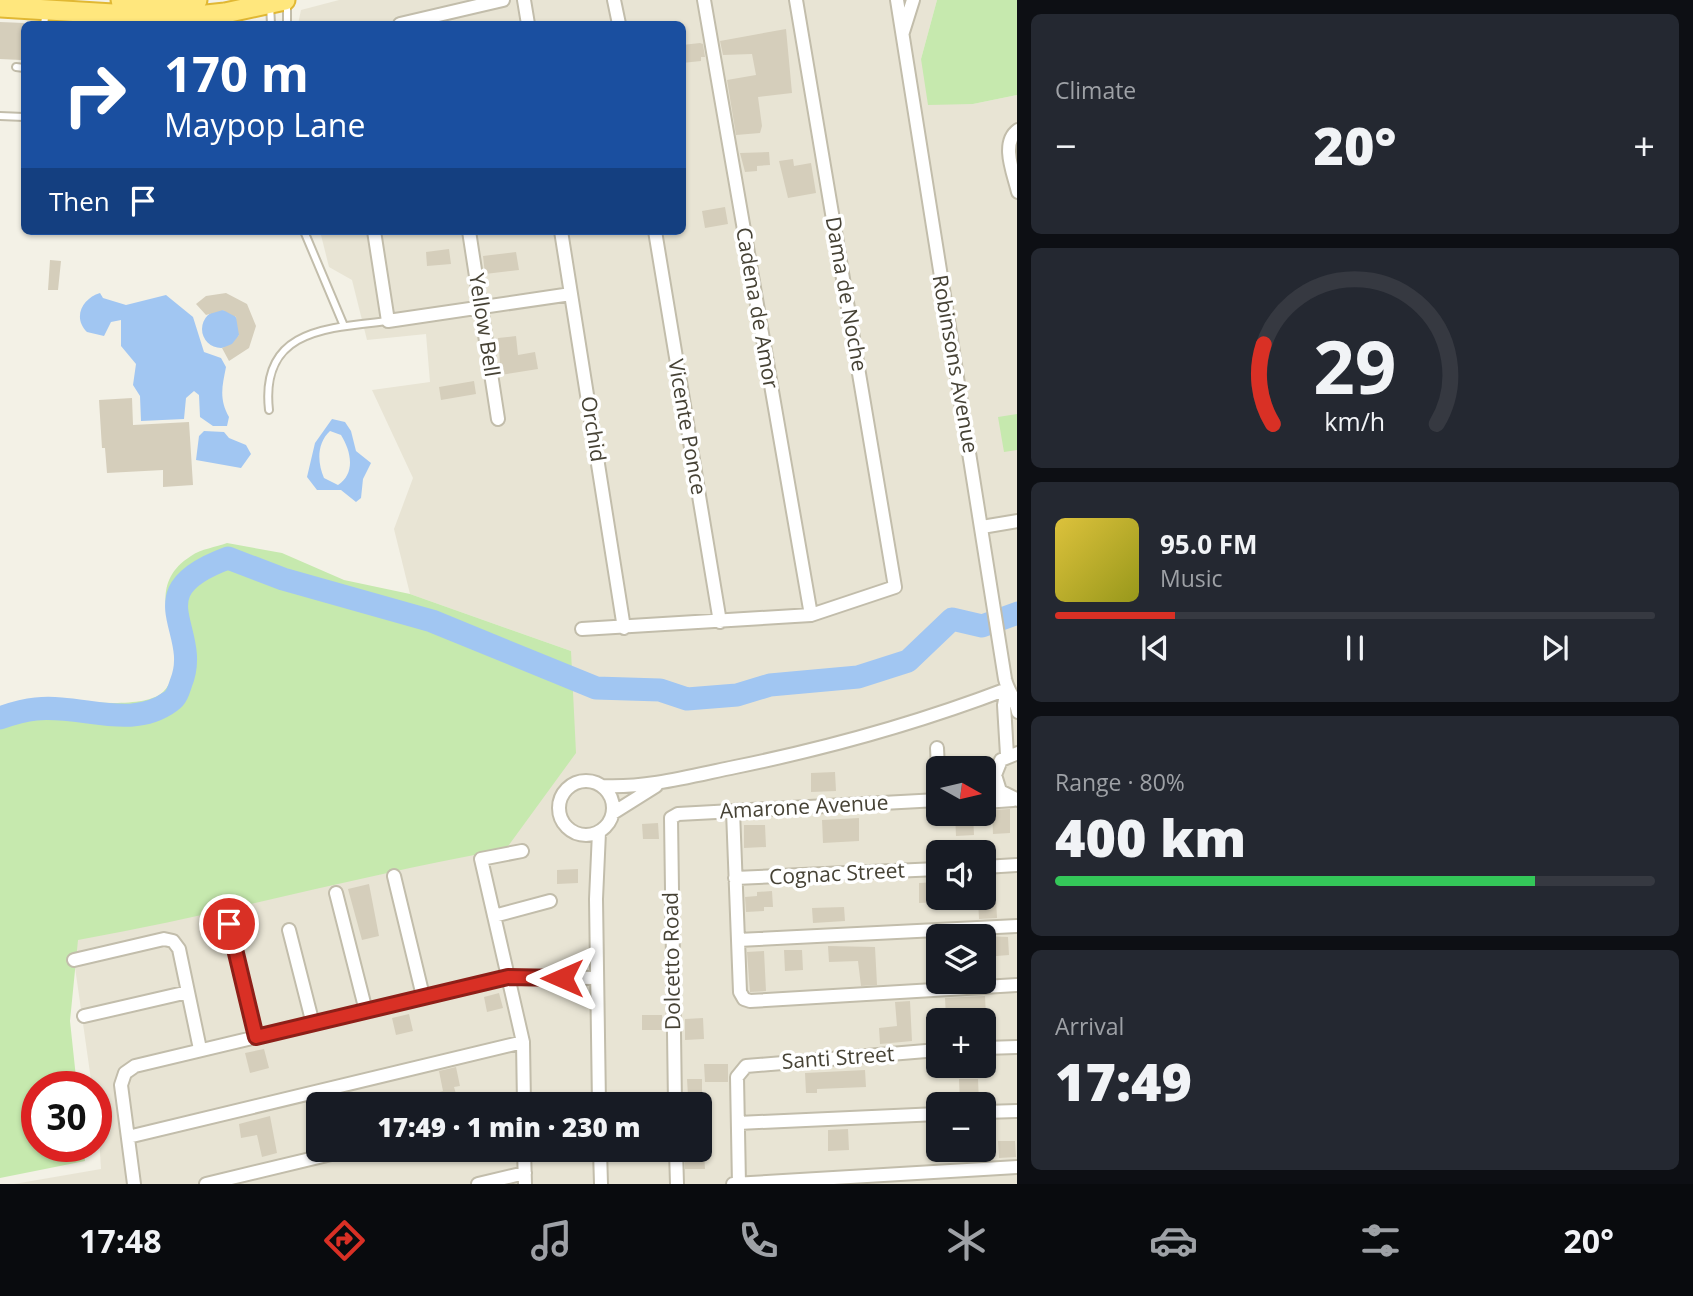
<!DOCTYPE html>
<html lang="en">
<head>
<meta charset="utf-8">
<style>
	:root { --surface:#171b24; --page:#242831; --text:#f1f3f6; --muted:#9ea1a6; --line:#363941; --accent:#d93025 }
	body { margin:0; font-family:"Open Sans",sans-serif; background:var(--page); color:var(--text); height:100vh; display:flex; flex-direction:column; font-size:26px; white-space:nowrap }
	* { box-sizing:border-box; margin:0 }
	p { font-size:23px; color:var(--muted) }
	.icon { flex:none; width:38px; height:38px; fill:none; stroke:currentColor; stroke-width:2; stroke-linecap:round; stroke-linejoin:round }
	.map { position:relative; flex:1; overflow:hidden }
	.details { display:flex; flex-direction:column; gap:14px; padding:14px; background:#0d0f14; width:676px }
	.details>* { flex:none }
	.guide { position:absolute; left:21px; top:21px; width:665px; height:214px; border-radius:10px; box-shadow:0 2px 5px #0004; background:#1a4fa0; color:#fff; overflow:hidden }
	.needle { width:46px; rotate:98deg }
	.tools { position:absolute; left:926px; top:756px; display:grid; gap:14px }
	.tools a { display:grid; place-items:center; width:70px; height:70px; border-radius:10px; background:var(--surface); box-shadow:0 2px 5px #0004; font-size:35px }
	.speed { position:absolute; left:21px; top:1071px; display:flex; gap:14px; font-size:35px; font-weight:700; text-align:center }
	.speed>* { display:grid; place-content:center; width:91px; height:91px; border-radius:50%; background:var(--surface); box-shadow:0 2px 5px #0004; line-height:1 }
	.speed .limit { border:10px solid #d22; background:#fff; color:#111 }
	.pin { position:absolute; display:grid; place-items:center; width:60px; height:60px; color:#fff; margin:-30px; border:4px solid #fff; border-radius:50%; box-shadow:0 2px 7px #0007 }
	.me { position:absolute; width:77px; margin:-38px; rotate:270deg; stroke-linejoin:round; filter:drop-shadow(0 0 5px #0008) }
	.turn { display:flex; align-items:center; gap:24px; height:147px; padding:0 28px; font-size:32px }
	.turn .icon { width:91px; height:91px; stroke-width:2.5 }
	.turn b { display:block; font-size:49px; line-height:60px }
	.then { display:flex; align-items:center; height:66px; padding:0 28px; background:#0003; gap:14px; font-size:26px }
	.big { font-size:52px; font-weight:800; line-height:1.1 }
	.details .card { flex:1; display:flex; flex-direction:column; justify-content:center; gap:10px; min-width:0; padding:0 24px; border-radius:10px; background:var(--page) }
	.details .dial { align-items:center; gap:0 }
	.dial svg { height:182px; overflow:visible; fill:none; stroke:var(--line); stroke-width:7; stroke-linecap:round; text-anchor:middle }
	.dial text { fill:var(--text); stroke:none }
	.song { display:flex; align-items:center; gap:21px }
	.cover { width:84px; height:84px; border-radius:10px; background:linear-gradient(135deg,hsl(50 70% 55%),hsl(60 70% 35%)) }
	.played { height:7px; border-radius:4px; background:linear-gradient(90deg,var(--accent) 20%,var(--line) 20%) }
	.keys { display:flex; justify-content:space-around; direction:ltr }
	.heat { display:flex; justify-content:space-between; align-items:center; font-size:38px; direction:ltr }
	.charge { height:10px; border-radius:5px; background:linear-gradient(90deg,#34c759 80%,var(--line) 0) }
	.trip { position:absolute; left:306px; top:1092px; width:406px; height:70px; border-radius:10px; background:var(--surface); box-shadow:0 2px 5px #0004; font-weight:800; line-height:70px; text-align:center }
	.tab-bar { display:flex; height:112px; justify-content:space-around; align-items:center; background:#090b0e; color:var(--muted) }
	.tab-bar .icon { width:49px; height:49px }
	.tab-bar .current { color:var(--accent) }
	.tab-bar b { font-size:32px; color:var(--text) }
	main { display:flex; flex:1; min-height:0 }
	.map>svg:first-child { display:block }
</style>
</head>
<body>
<main>
<div class="map">
<svg width="1018" height="1184" viewBox="0 0 1018 1184">
	<rect width="100%" height="100%" fill="#f3f1e6"/>
	<path fill="#e8e4d4" fill-rule="evenodd" d="M339,0h598l-16,59 52,45 44,-9v1089h-1003l87,-15 -5,-82h-4l-22,-155 501,-281 -161,-57 -16,-65 19,-51 -41,-88 58,-8 -4,-48 -59,6 -15,-60 -23,-13 -9,-36h362v-207h-384l3,-14zM938,768h46v46h-46zM938,852h46v46h-46zM938,936h46v46h-46zM938,1020h46v46h-46zM318,1104h382v46h-382zM938,1104h46v46h-46z"/>
	<path fill="#c6e9ae" d="M937,0h80v95l-44,9 -45,1 -7,-46z
		M1017,414v36l-13,2 -6,-35z
		M227,543l55,10 62,27 66,14 161,57 5,102 -70,96c-144,26 -284,65 -428,91l-8,81 7,66h-40v59h46l2,15 -85,17v-469c12,-3 24,-8 36,-9 30,-2 106,12 127,-8 38,-39 -32,-98 28,-136 10,-7 25,-9 36,-13z"/>
	<path fill="#a1c6f2" fill-rule="evenodd" d="M100,293l3,5 23,7 40,-10 27,22 11,35 17,6 5,9c-4,20 -7,32 3,50l-2,9h-14l-13,-9 -1,-22 -5,-4 -8,7 -2,21 -43,2 -1,-25 -7,-11 3,-21 -15,-18v-26l-10,2 -7,14 -17,-4c-15,-15 -4,-34 13,-39z
		M202 329a19 19 0 1 1 38 0a19 19 0 1 1-38 0Z
		M332,419l13,3 6,9 5,20 15,12 -8,16 -2,19 -5,4 -15,-12h-24l-10,-13 8,-34zM330,431l11,4c10,16 15,38 -3,50l-14,-7c-7,-16 -7,-35 6,-47z
		M204,431l20,1 5,6 17,7 5,9 -10,14 -45,-8 3,-24z"/>
	<g fill="none" stroke-linecap="round" stroke-linejoin="round">
		<path stroke="#a1c6f2" stroke-width="23" d="M0,718c11,-4 25,-8 36,-9 46,-5 95,22 135,-8 6,-4 8,-12 10,-18 22,-54 -48,-90 47,-125l55,21 149,42 164,67 64,2 27,9 50,-4 33,-10 88,-8 50,-16 44,-42 30,7 36,-13"/>
	</g>
	<path fill="#d5cebb" d="M0,22l24,1v35l-3,2 -21,-1z
		M786,29l6,64 -34,4 4,29 -2,7 -24,2 -9,-55 29,-5 -4,-21 -29,1 -3,-14z
		M700,43l3,1 2,13h-4v4l-19,2v-18z
		M769,152l1,13 -13,1v5l-12,1 -5,-19z
		M793,159l1,7 17,-3 5,30 -28,5 -9,-37z
		M725,207l3,17 -23,4 -3,-17z
		M449,249l2,15 -24,2 -1,-14z
		M516,252l3,18 -34,4 -2,-18z
		M50,260l11,1 -3,29h-10z
		M226,293l21,11 9,22 -7,22 -20,13 -7,-13 10,-4 7,-9 -3,-18 -13,-7 -17,5 -10,-11 10,-8z
		M516,336l2,19 17,-3 3,17 -37,6 -3,-37z
		M474,381l2,13 -35,6 -2,-13z
		M132,398l1,27 56,-3 4,63 -30,2v-17l-56,3 -2,-25h-3l-3,-48z
		M835,772l1,19 -25,1v-19z
		M1010,809v24l-17,1 -1,-24z
		M955,814h18l1,21 -18,1z
		M859,818v23l-36,2 -1,-23z
		M658,823l1,16h-16l-1,-15z
		M744,825h21l1,22 -22,1z
		M578,869v14l-21,1v-14z
		M937,882l1,20 -19,1v-20z
		M369,884l10,52 -17,4 -14,-51z
		M772,891l1,16h-9v4l-18,1 -1,-15 12,-1v-4z
		M996,899l1,19 -18,1 -1,-19z
		M844,907l1,14 -32,2 -1,-15z
		M984,936l24,1 1,18 -25,2z
		M828,946l47,1 2,38 -16,1 -3,-25 -29,1z
		M784,950h18l1,20 -18,1z
		M764,951l2,40 -16,1 -3,-40z
		M499,993l4,15 -16,4 -3,-15z
		M985,996l1,21 -40,1 -1,-20z
		M910,1001l2,40 -32,3 -1,-16 18,-2 -2,-24z
		M409,1014l4,17 -17,4 -4,-17z
		M642,1015h20v15h-20z
		M703,1018l1,21 -19,1v-21z
		M264,1049l5,19 -19,5 -5,-20z
		M704,1064h24v18h-23z
		M456,1067l4,19 -6,1 5,17h-27l-3,-9 14,-4 -4,-20z
		M865,1070l1,17 -49,2v4h-11l-1,-20z
		M687,1079h15v17h-14z
		M959,1079h19l1,24 -19,1z
		M549,1093l26,1v10h-26z
		M270,1116l7,37 -15,4 -5,-22 -16,3 -2,-14z
		M848,1129l1,21 -21,1v-21z
		M998,1141h17l1,16 -17,1z
		M704,1153l1,16h-20v-15z"/>
	<g fill="none" stroke-linecap="round" stroke-linejoin="round">
		<defs>
			<path id="service" d="M270,5l1,19
				M44,24l2,-12
				M287,24v-22
				M16,67l8,1
				M0,116l24,1
				M304,231l40,95
				M269,410c-9,-81 58,-82 119,-89"/>
			<path id="minor" d="M524,0l4,24
				M614,0l5,24
				M704,0l107,615
				M897,0l108,679c3,13 11,20 13,33
				M400,24l103,-24
				M903,32l10,-32
				M1018,130c-18,13 -4,44 0,62
				M374,231l14,90 183,-27
				M469,231l29,188
				M561,231l63,397
				M655,231l65,391
				M982,527l36,-6
				M582,629l229,-14 84,-28 -99,-587
				M1007,689l-3,16 3,50
				M937,748l1,20
				M1018,753l-17,7 -6,15 5,16 18,9
				M559 808a27 27 0 1 1 54 0a27 27 0 1 1-54 0Z
				M603,786c45,2 88,-10 132,-19 93,-19 183,-44 272,-78
				M984,802l29,-2
				M733,811l7,181 4,7 6,2 268,-16
				M613,813l43,-27
				M522,851l-41,8 42,183 1,62
				M984,867l34,-2
				M394,876l29,120
				M735,878l203,-9
				M336,893l30,118
				M494,916l56,-15
				M229,924l27,113
				M289,930l24,94
				M738,940l280,-14
				M74,960l90,-21 9,2 6,8 21,100
				M84,1016l104,-24
				M984,1048l34,-1
				M599,1104l-3,-205 3,-67
				M675,1104l-4,-286 7,-4 260,-14
				M984,1112l34,-1
				M738,1123l200,-9
				M128,1137l395,-95
				M524,1150l1,34
				M600,1150l1,34
				M676,1150l1,34
				M134,1184l-13,-99 4,-12 10,-7 373,-89 88,1
				M206,1184l142,-34
				M478,1184l47,-11
				M733,1184l285,-17
				M739,1184l-2,-107 9,-11 192,-16"/>
			<path id="trunk" d="M121,0h76
				M0,7l178,11 47,-5 60,-13"/>
		</defs>
		<use href="#service" stroke="#c2bdab" stroke-width="10"/>
		<use href="#minor" stroke="#c2bdab" stroke-width="16"/>
		<use href="#trunk" stroke="#e1b833" stroke-width="23"/>
		<use href="#service" stroke="#fff" stroke-width="6"/>
		<use href="#minor" stroke="#fff" stroke-width="12"/>
		<use href="#trunk" stroke="#ffe77d" stroke-width="19"/>
	</g>
	<g fill="none" stroke-linecap="round" stroke-linejoin="round">
		<defs>
			<path id="route" d="M229,924l27,113 252,-60 54,1"/>
		</defs>
		<use href="#route" stroke="#8d1f18" stroke-width="18"/>
		<use href="#route" stroke="#d93025" stroke-width="12"/>
	</g>
	<g text-anchor="middle" stroke-width="7" stroke-linejoin="round" paint-order="stroke">
		<g font-size="21" fill="#464235" stroke="#fff">
			<text transform="translate(846 294) rotate(80)" y="7">Dama de Noche</text>
			<text transform="translate(757 308) rotate(80)" y="7">Cadena de Amor</text>
			<text transform="translate(484 325) rotate(81)" y="7">Yellow Bell</text>
			<text transform="translate(955 364) rotate(80)" y="7">Robinsons Avenue</text>
			<text transform="translate(687 427) rotate(80)" y="7">Vicente Ponce</text>
			<text transform="translate(593 429) rotate(81)" y="7">Orchid</text>
			<text transform="translate(804 807) rotate(-3)" y="7">Amarone Avenue</text>
			<text transform="translate(837 874) rotate(-3)" y="7">Cognac Street</text>
			<text transform="translate(672 961) rotate(-91)" y="7">Dolcetto Road</text>
			<text transform="translate(838 1058) rotate(-4)" y="7">Santi Street</text>
		</g>
	</g>
</svg>
<div class="tools">
<a><svg class="needle" viewBox="-14 -14 28 28"><path d="M0-13l5 13h-10z" fill="#e53935"/><path d="M0 13l5-13h-10z" fill="#9ea1a6"/></svg></a>
<a><svg class="icon" aria-label="sound" viewBox="0 0 24 24"><path d="M4 9h4l5-4v14l-5-4H4zM17 9q2 3 0 6"/></svg></a>
<a><svg class="icon" aria-label="layers" viewBox="0 0 24 24"><path d="M12 4l9 5-9 5-9-5zM3 14l9 5 9-5"/></svg></a>
<a>+</a>
<a>−</a>
</div>
<div class="speed"><div class="limit">30</div></div>
<div class="pin" style="left:229px;top:924px;background:#d93025"><svg class="icon" aria-label="arrive" viewBox="0 0 24 24"><path d="M6 21V4h12l-3 4 3 4H6"/></svg></div>
<svg class="me" style="left:562px;top:978px" viewBox="-20 -20 40 40"><path d="M0-17L14 15 0 8-14 15z" fill="#d93025" stroke="#fff" stroke-width="4"/></svg>
<div class="trip">17:49 · 1 min · 230 m</div>
<div class="guide">
<div class="turn"><svg class="icon" aria-label="right" viewBox="0 0 24 24"><path d="M7 20v-9h11M14 6l5 5-5 5"/></svg><div><b>170 m</b>Maypop Lane</div></div>
<div class="then">Then<svg class="icon" aria-label="arrive" viewBox="0 0 24 24"><path d="M6 21V4h12l-3 4 3 4H6"/></svg></div>
</div>
</div>
<section class="details">
<div class="card"><p>Climate</p>
<div class="heat"><a>−</a><b class="big">20°</b><a>+</a></div>
</div>
<div class="card dial"><svg viewBox="0 0 100 80">
<path d="M14 69A42 42 0 1 1 86 69"/>
<path d="M14 69A42 42 0 0 1 10 34" stroke="#d93025"/>
<text x="50" y="56" font-size="32" font-weight="700">29</text>
<text x="50" y="72" font-size="11">km/h</text>
</svg></div>
<div class="card">
<div class="song"><i class="cover"></i><div><b>95.0 FM</b><p>Music</p></div></div>
<div class="played"></div>
<div class="keys"><svg class="icon" aria-label="previous" viewBox="0 0 24 24"><path d="M18 5L8 12l10 7zM5 5v14"/></svg><svg class="icon" aria-label="pause" viewBox="0 0 24 24"><path d="M8 5v14M16 5v14"/></svg><svg class="icon" aria-label="next" viewBox="0 0 24 24"><path d="M6 5l10 7-10 7zM19 5v14"/></svg></div>
</div>
<div class="card"><p>Range · 80%</p><b class="big">400 km</b><div class="charge"></div></div>
<div class="card"><p>Arrival</p><b class="big">17:49</b></div>
</section>
</main>
<nav class="tab-bar">
<b>17:48</b>
<svg class="icon current" aria-label="directions" viewBox="0 0 24 24"><path d="M12 3l9 9-9 9-9-9zM9 14v-3h6M13 9l2 2-2 2"/></svg>
<svg class="icon" aria-label="music" viewBox="0 0 24 24"><path d="M9 18V5l10-2v13"/><circle cx="6" cy="18" r="3"/><circle cx="16" cy="16" r="3"/></svg>
<svg class="icon" aria-label="phone" viewBox="0 0 24 24"><path d="M5 4h4l2 5-3 2q2 4 5 5l2-3 5 2v4C11 20 4 13 5 4z"/></svg>
<svg class="icon" aria-label="climate" viewBox="0 0 24 24"><path d="M12 3v18M4 7l16 10M4 17L20 7"/></svg>
<svg class="icon" aria-label="car" viewBox="0 0 24 24"><path d="M5 17H2v-5l4-1 3-4h7l3 4 3 1v5h-3M9 17h6M6 11h13"/><circle cx="7" cy="17" r="2"/><circle cx="17" cy="17" r="2"/></svg>
<svg class="icon" aria-label="filters" viewBox="0 0 24 24"><path d="M4 7h16M4 17h16"/><circle cx="9" cy="7" r="2"/><circle cx="15" cy="17" r="2"/></svg>
<b>20°</b>
</nav>
</body>
</html>
